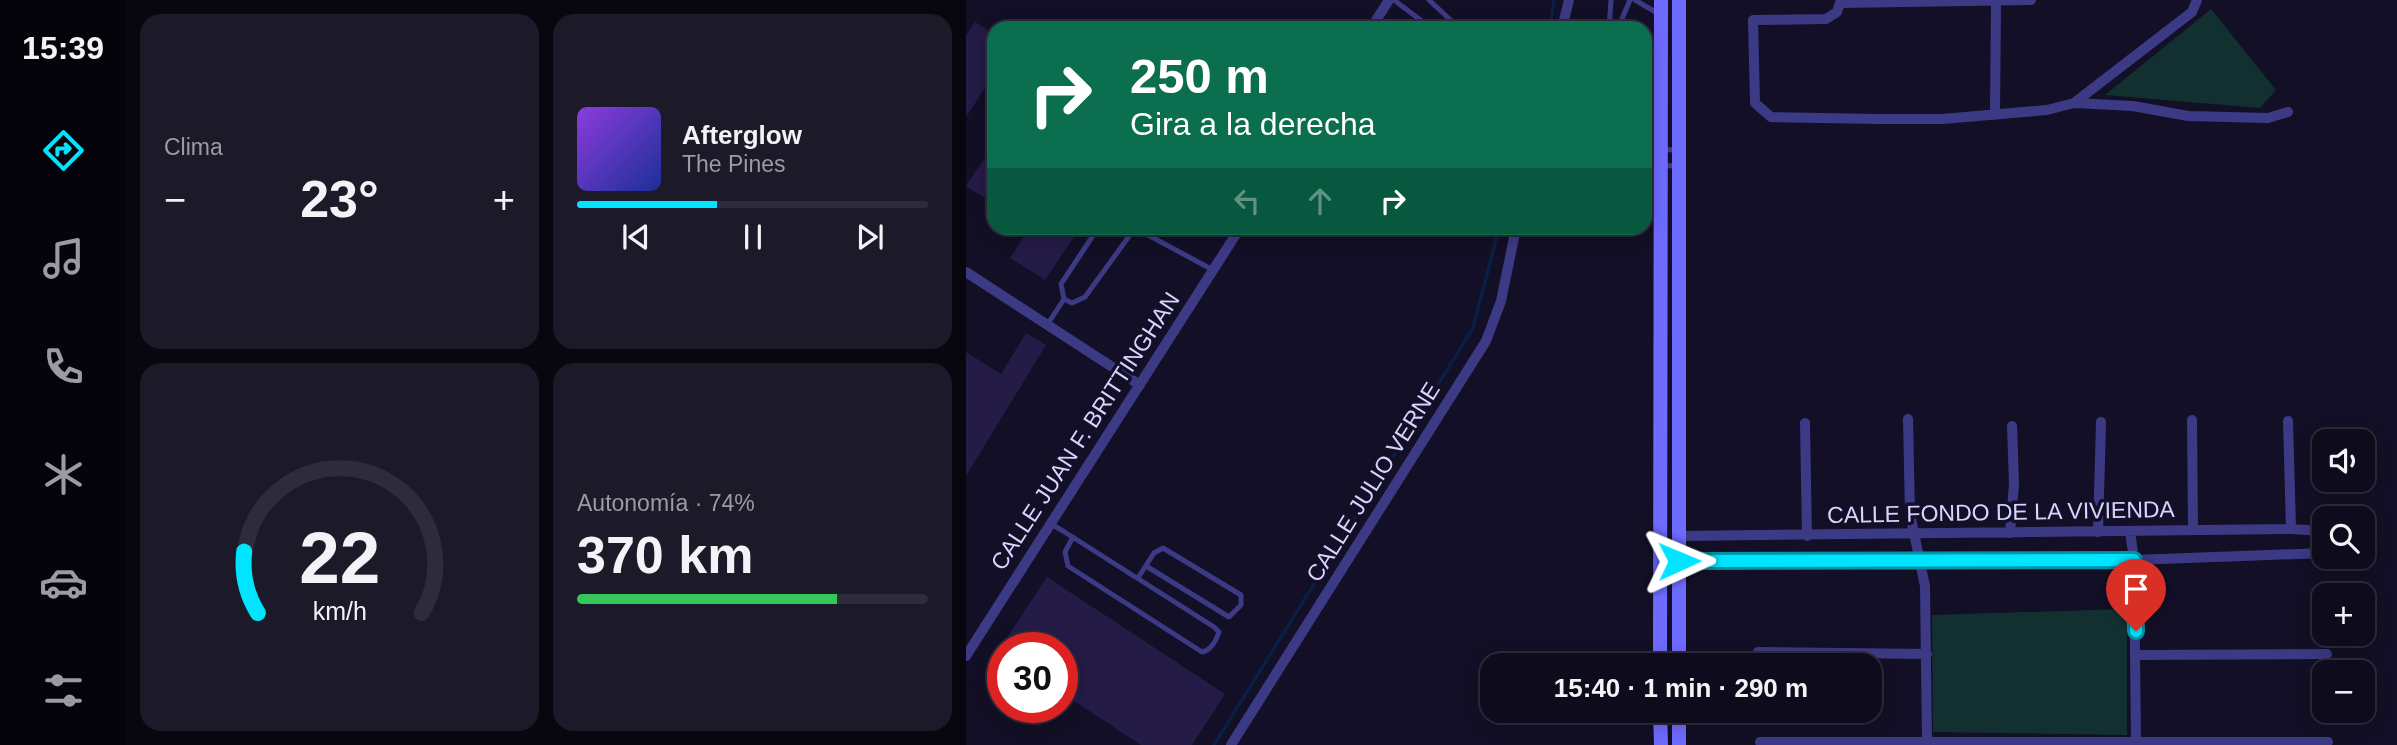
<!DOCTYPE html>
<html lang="es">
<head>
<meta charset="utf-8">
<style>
	:root { --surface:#0e0b1c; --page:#1c1929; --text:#f1f3f6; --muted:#9b9ba3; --line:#2e2b3b; --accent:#00e5ff }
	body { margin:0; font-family:Arial,sans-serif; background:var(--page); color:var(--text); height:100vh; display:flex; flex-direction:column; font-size:26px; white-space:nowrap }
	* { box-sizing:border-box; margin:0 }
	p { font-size:23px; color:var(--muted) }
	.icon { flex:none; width:38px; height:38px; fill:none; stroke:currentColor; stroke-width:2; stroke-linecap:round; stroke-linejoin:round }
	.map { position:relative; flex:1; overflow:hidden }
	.side { display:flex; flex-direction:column; gap:14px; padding:14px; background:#08060f; width:840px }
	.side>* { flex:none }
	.guide { position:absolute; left:21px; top:21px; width:665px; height:214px; border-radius:21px; box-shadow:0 4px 18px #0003,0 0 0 2px var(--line); background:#0b6e4f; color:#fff; overflow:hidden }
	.buttons { position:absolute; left:1346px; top:429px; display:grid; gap:14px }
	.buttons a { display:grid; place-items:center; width:63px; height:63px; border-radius:14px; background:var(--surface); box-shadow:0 4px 18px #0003,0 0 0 2px var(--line); font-size:35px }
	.speed { position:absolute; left:21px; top:632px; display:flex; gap:14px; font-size:35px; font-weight:700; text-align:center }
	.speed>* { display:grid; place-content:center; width:91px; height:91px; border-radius:50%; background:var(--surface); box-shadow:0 4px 18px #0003,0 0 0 2px var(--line); line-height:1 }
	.speed .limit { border:10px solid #d22; background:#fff; color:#111 }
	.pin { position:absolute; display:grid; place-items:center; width:60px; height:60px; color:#fff; margin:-72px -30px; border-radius:50% 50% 50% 0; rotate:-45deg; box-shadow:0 0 7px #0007 }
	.pin .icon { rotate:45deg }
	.me { position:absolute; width:77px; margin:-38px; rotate:89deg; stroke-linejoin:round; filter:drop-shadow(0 0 5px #0008) }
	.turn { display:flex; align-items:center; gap:24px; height:147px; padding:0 28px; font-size:32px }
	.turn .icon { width:91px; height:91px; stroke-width:2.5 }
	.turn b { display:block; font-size:49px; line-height:60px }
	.lanes { display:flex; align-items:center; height:66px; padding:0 28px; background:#0003; justify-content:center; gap:35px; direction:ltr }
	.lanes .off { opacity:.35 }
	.big { font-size:52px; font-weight:700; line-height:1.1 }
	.side .card { flex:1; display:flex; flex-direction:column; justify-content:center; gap:10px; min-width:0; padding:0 24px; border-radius:21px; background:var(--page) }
	.side .dial { align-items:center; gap:0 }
	.dial svg { height:182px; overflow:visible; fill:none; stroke:var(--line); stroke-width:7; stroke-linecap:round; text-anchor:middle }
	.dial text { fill:var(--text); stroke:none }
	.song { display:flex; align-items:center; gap:21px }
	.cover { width:84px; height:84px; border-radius:10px; background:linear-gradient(135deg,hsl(270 70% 55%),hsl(230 70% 35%)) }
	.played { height:7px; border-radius:4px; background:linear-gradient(90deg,var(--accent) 40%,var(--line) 40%) }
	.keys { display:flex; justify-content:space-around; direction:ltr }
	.heat { display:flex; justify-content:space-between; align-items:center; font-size:38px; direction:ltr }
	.charge { height:10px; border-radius:5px; background:linear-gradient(90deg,#34c759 74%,var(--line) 0) }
	.side .tiles { flex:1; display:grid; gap:14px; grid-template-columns:repeat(2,1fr) }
	.trip { position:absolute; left:514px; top:653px; width:402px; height:70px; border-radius:21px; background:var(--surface); box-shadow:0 4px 18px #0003,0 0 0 2px var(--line); font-weight:700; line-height:70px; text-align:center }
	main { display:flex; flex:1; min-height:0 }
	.dock { display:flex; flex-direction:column; width:126px; justify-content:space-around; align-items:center; background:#06040b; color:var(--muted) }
	.dock .icon { width:49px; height:49px }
	.dock .selected { color:var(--accent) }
	.dock b { font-size:32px; color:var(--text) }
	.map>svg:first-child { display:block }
</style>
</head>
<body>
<main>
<nav class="dock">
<b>15:39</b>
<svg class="icon selected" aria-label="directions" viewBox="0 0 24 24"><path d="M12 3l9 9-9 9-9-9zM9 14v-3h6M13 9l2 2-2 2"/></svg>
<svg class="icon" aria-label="music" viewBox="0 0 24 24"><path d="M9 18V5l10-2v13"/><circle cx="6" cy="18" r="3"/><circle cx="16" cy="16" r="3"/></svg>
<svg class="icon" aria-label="phone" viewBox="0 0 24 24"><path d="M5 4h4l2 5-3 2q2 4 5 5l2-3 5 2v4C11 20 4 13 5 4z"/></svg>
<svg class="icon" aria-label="climate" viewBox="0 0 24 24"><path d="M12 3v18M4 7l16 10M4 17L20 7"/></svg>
<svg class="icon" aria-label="car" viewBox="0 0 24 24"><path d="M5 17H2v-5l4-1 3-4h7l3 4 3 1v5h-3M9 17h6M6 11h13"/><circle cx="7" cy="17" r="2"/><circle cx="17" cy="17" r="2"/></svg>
<svg class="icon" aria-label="filters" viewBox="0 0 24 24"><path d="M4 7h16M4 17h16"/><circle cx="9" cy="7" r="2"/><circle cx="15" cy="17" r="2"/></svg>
</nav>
<section class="side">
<div class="tiles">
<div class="card"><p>Clima</p>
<div class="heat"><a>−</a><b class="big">23°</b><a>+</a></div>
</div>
<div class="card">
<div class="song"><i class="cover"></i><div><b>Afterglow</b><p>The Pines</p></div></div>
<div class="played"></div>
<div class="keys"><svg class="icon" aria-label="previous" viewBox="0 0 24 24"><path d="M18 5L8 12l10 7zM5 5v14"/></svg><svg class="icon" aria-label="pause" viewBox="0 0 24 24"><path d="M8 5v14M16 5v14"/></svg><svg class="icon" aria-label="next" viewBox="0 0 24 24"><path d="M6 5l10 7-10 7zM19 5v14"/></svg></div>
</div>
<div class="card dial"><svg viewBox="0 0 100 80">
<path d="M14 69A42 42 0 1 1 86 69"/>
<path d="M14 69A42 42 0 0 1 8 42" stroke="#00e5ff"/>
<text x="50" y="56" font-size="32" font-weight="700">22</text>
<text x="50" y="72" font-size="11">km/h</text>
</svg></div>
<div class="card"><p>Autonomía · 74%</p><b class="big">370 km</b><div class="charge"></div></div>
</div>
</section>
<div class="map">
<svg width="1431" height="745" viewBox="0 0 1431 745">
	<rect width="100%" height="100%" fill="#130f26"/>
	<path fill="#12302f" d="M1245,9l65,81 -16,18 -155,-13z
		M1161,609v126l-194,-3 -1,-117z"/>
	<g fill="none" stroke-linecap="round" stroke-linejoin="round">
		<path stroke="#0a1f44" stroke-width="3.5" d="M584,28l4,-28
			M248,745l259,-417 26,-100"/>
	</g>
	<path fill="#241b47" d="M9,22l19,12v40l-28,43v-81z
		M28,144v60l-28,-18z
		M64,228h50l-35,52 -35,-22z
		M60,333l20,12 -80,131v-124l35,22z
		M81,577l178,117 -33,51h-51l-79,-52v-45h-59v26l-14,-9z"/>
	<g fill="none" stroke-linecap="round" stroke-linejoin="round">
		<path stroke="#3d3a85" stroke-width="5" d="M428,0l37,28
			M463,0l30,28
			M669,0l24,14
			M643,28l2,-28
			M652,28l12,-28
			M679,88l14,4
			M679,149l32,1
			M679,165l32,1
			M132,228l-37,56 3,15 8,4 13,-6 50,-69
			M169,228l78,42
			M81,325l17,-26
			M85,524l12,7 151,96 5,5c-3,9 -8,18 -17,20l-134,-86 -3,-14 8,-15
			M172,578l16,-25 9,-5 78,47v10l-12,12 -83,-51"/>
		<path stroke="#3d3a85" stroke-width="10" d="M1065,0l-191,3 -3,9 -11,7 -73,1 2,83 16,14 107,2h64l105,-9 27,-7 59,3 55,10 80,2 20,-6
			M405,28l18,-28
			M596,28l7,-28
			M1108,103l118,-91 5,-12
			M1029,115l1,-113
			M0,272l174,113
			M942,419l2,95 15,72 2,155
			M1226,420l1,110
			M1322,421l3,108
			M839,423l2,113
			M1164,531l4,29 2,182
			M1132,532l3,-110
			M1044,533l4,-49 -2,-58
			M713,536l612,-7 33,2
			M713,561l455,-1 190,-7
			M792,652l169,2
			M1170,655l191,-1
			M0,656l274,-428
			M794,742h568
			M265,745l255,-404 15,-40 15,-73"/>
		<path stroke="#6f6bff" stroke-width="14" d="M713,0v665
			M694,665l1,-665
			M694,710l1,35
			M713,710v35"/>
	</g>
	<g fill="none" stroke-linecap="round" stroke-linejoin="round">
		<defs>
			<path id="route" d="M713,561l455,-1 2,71"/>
		</defs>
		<use href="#route" stroke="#0095a6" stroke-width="18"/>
		<use href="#route" stroke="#00e5ff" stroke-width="12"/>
	</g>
	<g text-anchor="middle" stroke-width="7" stroke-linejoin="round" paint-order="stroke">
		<g font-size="23" fill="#d9d4ff" stroke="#130f26">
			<text transform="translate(119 431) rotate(-57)" y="8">CALLE JUAN F. BRITTINGHAN</text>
			<text transform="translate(407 482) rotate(-58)" y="8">CALLE JULIO VERNE</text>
			<text transform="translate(1035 512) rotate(-1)" y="8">CALLE FONDO DE LA VIVIENDA</text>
		</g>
	</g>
</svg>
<div class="buttons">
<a><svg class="icon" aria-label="sound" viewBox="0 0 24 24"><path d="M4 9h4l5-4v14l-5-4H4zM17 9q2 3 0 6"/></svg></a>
<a><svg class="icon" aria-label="search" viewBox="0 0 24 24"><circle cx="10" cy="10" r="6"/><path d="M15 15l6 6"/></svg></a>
<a>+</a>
<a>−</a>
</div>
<div class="speed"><div class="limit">30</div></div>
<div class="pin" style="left:1170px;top:631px;background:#d93025"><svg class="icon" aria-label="arrive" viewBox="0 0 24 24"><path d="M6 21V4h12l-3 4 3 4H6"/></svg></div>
<svg class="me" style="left:713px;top:561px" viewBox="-20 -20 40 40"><path d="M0-17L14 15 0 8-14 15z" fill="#00e5ff" stroke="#fff" stroke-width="4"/></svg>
<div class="trip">15:40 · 1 min · 290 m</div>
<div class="guide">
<div class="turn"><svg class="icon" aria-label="right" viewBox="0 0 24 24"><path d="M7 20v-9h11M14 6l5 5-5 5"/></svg><div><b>250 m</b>Gira a la derecha</div></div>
<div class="lanes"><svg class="icon off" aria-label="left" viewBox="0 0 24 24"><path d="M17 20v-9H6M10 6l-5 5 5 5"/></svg><svg class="icon off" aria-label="ahead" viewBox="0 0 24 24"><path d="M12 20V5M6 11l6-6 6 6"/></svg><svg class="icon" aria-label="right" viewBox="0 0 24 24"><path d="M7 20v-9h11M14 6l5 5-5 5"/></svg></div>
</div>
</div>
</main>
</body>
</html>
